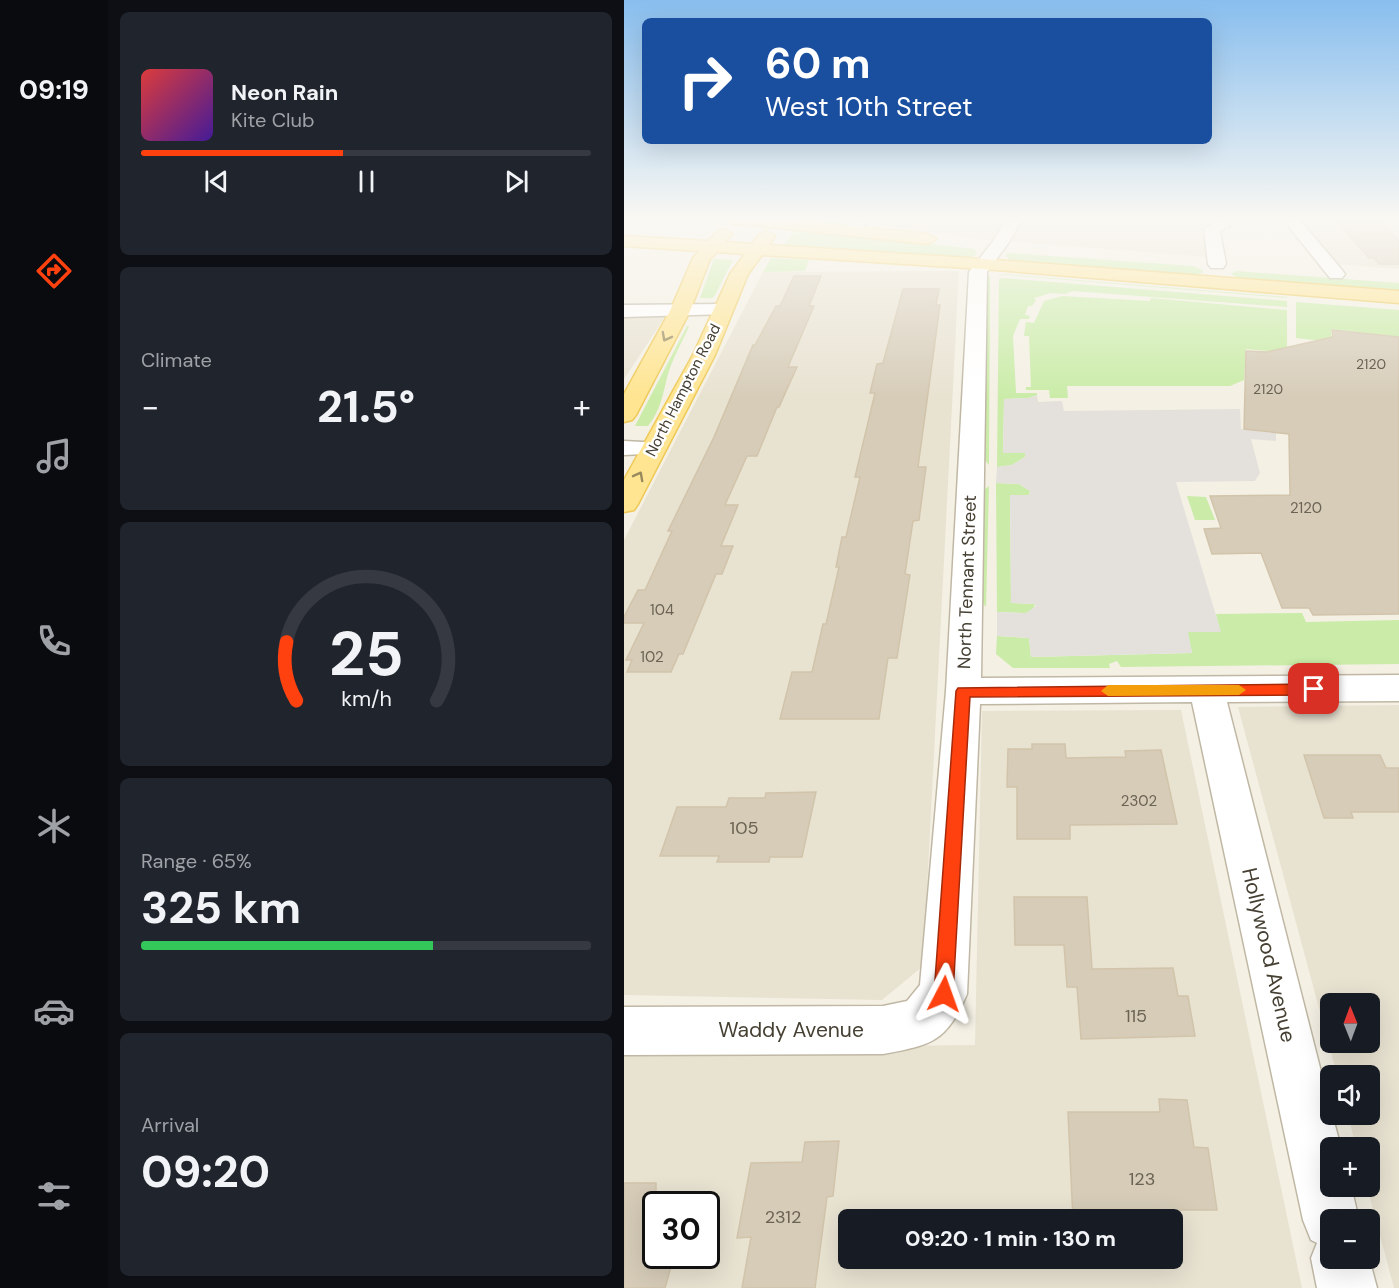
<!DOCTYPE html>
<html lang="en">
<head>
<meta charset="utf-8">
<style>
	:root { --surface:#171b24; --page:#20242c; --text:#f1f3f6; --muted:#9ea1a6; --line:#363941; --accent:#ff400f }
	body { margin:0; font-family:"DM Sans",sans-serif; background:var(--page); color:var(--text); height:100vh; display:flex; flex-direction:column; font-size:22px; white-space:nowrap }
	* { box-sizing:border-box; margin:0 }
	p { font-size:20px; color:var(--muted) }
	.icon { flex:none; width:33px; height:33px; fill:none; stroke:currentColor; stroke-width:2; stroke-linecap:round; stroke-linejoin:round }
	.map { position:relative; flex:1; overflow:hidden }
	.sheet { display:flex; flex-direction:column; gap:12px; padding:12px; background:#0d0f14; width:516px }
	.sheet>* { flex:none }
	.top-card { position:absolute; left:18px; top:18px; width:570px; height:126px; border-radius:9px; box-shadow:0 6px 24px #0002; background:#1a4fa0; color:#fff; overflow:hidden }
	.needle { width:39px; rotate:359deg }
	.fabs { position:absolute; left:696px; top:993px; display:grid; gap:12px }
	.fabs a { display:grid; place-items:center; width:60px; height:60px; border-radius:9px; background:var(--surface); box-shadow:0 6px 24px #0002; font-size:30px }
	.speed { position:absolute; left:18px; top:1191px; display:flex; gap:12px; font-size:30px; font-weight:700; text-align:center }
	.speed>* { display:grid; place-content:center; width:78px; height:78px; border-radius:50%; background:var(--surface); box-shadow:0 6px 24px #0002; line-height:1 }
	.speed .limit { border:3px solid #111; border-radius:9px; background:#fff; color:#111 }
	.pin { position:absolute; display:grid; place-items:center; width:51px; height:51px; color:#fff; margin:-26px; border-radius:12px; box-shadow:0 3px 9px #0006 }
	.me { position:absolute; width:66px; margin:-33px; rotate:4deg; stroke-linejoin:round; filter:drop-shadow(0 0 4px #0008) }
	.turn { display:flex; align-items:center; gap:21px; height:126px; padding:0 24px; font-size:27px }
	.turn .icon { width:78px; height:78px; stroke-width:2.5 }
	.turn b { display:block; font-size:42px; line-height:51px }
	.big { font-size:45px; font-weight:700; line-height:1.1 }
	.sheet .card { flex:1; display:flex; flex-direction:column; justify-content:center; gap:9px; min-width:0; padding:0 21px; border-radius:9px; background:var(--page) }
	.sheet .dial { align-items:center; gap:0 }
	.dial svg { height:156px; overflow:visible; fill:none; stroke:var(--line); stroke-width:7; stroke-linecap:round; text-anchor:middle }
	.dial text { fill:var(--text); stroke:none }
	.song { display:flex; align-items:center; gap:18px }
	.cover { width:72px; height:72px; border-radius:9px; background:linear-gradient(135deg,hsl(0 70% 55%),hsl(260 70% 35%)) }
	.played { height:6px; border-radius:3px; background:linear-gradient(90deg,var(--accent) 45%,var(--line) 45%) }
	.keys { display:flex; justify-content:space-around; direction:ltr }
	.heat { display:flex; justify-content:space-between; align-items:center; font-size:33px; direction:ltr }
	.charge { height:9px; border-radius:4px; background:linear-gradient(90deg,#34c759 65%,var(--line) 0) }
	.trip { position:absolute; left:214px; top:1209px; width:345px; height:60px; border-radius:9px; background:var(--surface); box-shadow:0 6px 24px #0002; font-weight:700; line-height:60px; text-align:center }
	main { display:flex; flex:1; min-height:0 }
	.tabs { display:flex; flex-direction:column; width:108px; justify-content:space-around; align-items:center; background:#090b0e; color:var(--muted) }
	.tabs .icon { width:42px; height:42px }
	.tabs .selected { color:var(--accent) }
	.tabs b { font-size:27px; color:var(--text) }
	.map>svg:first-child { display:block }
</style>
</head>
<body>
<main>
<nav class="tabs">
<b>09:19</b>
<svg class="icon selected" aria-label="directions" viewBox="0 0 24 24"><path d="M12 3l9 9-9 9-9-9zM9 14v-3h6M13 9l2 2-2 2"/></svg>
<svg class="icon" aria-label="music" viewBox="0 0 24 24"><path d="M9 18V5l10-2v13"/><circle cx="6" cy="18" r="3"/><circle cx="16" cy="16" r="3"/></svg>
<svg class="icon" aria-label="phone" viewBox="0 0 24 24"><path d="M5 4h4l2 5-3 2q2 4 5 5l2-3 5 2v4C11 20 4 13 5 4z"/></svg>
<svg class="icon" aria-label="climate" viewBox="0 0 24 24"><path d="M12 3v18M4 7l16 10M4 17L20 7"/></svg>
<svg class="icon" aria-label="car" viewBox="0 0 24 24"><path d="M5 17H2v-5l4-1 3-4h7l3 4 3 1v5h-3M9 17h6M6 11h13"/><circle cx="7" cy="17" r="2"/><circle cx="17" cy="17" r="2"/></svg>
<svg class="icon" aria-label="filters" viewBox="0 0 24 24"><path d="M4 7h16M4 17h16"/><circle cx="9" cy="7" r="2"/><circle cx="15" cy="17" r="2"/></svg>
</nav>
<section class="sheet">
<div class="card">
<div class="song"><i class="cover"></i><div><b>Neon Rain</b><p>Kite Club</p></div></div>
<div class="played"></div>
<div class="keys"><svg class="icon" aria-label="previous" viewBox="0 0 24 24"><path d="M18 5L8 12l10 7zM5 5v14"/></svg><svg class="icon" aria-label="pause" viewBox="0 0 24 24"><path d="M8 5v14M16 5v14"/></svg><svg class="icon" aria-label="next" viewBox="0 0 24 24"><path d="M6 5l10 7-10 7zM19 5v14"/></svg></div>
</div>
<div class="card"><p>Climate</p>
<div class="heat"><a>−</a><b class="big">21.5°</b><a>+</a></div>
</div>
<div class="card dial"><svg viewBox="0 0 100 80">
<path d="M14 69A42 42 0 1 1 86 69"/>
<path d="M14 69A42 42 0 0 1 9 39" stroke="#ff400f"/>
<text x="50" y="56" font-size="32" font-weight="700">25</text>
<text x="50" y="72" font-size="11">km/h</text>
</svg></div>
<div class="card"><p>Range · 65%</p><b class="big">325 km</b><div class="charge"></div></div>
<div class="card"><p>Arrival</p><b class="big">09:20</b></div>
</section>
<div class="map">
<svg width="775" height="1288" viewBox="0 0 775 1288">
	<rect width="100%" height="100%" fill="#f4f0e4"/>
	<path fill="#e8e2d1" fill-rule="evenodd" d="M260,218h320l4,39 -230,-18 -99,-14z
		M673,218h102v51l-65,-5z
		M335,271l-36,695 -41,34 -258,-5v-455l139,-268z
		M0,317h41l-41,62z
		M775,705v583h-5l-27,-101 3,-1v-38l-14,-1 -8,-32 22,-1v-38l-33,-1 -99,-368zM706,1004h40v38h-40z
		M557,710l121,578h-678v-239l351,-4 7,-334zM32,1204h50v52h-50zM225,1220h324v38h-324z"/>
	<path fill="#caeca8" d="M174,228l176,21 3,4 -2,3 -11,2 -182,-11z
		M384,253l185,13 9,4 1,3 -11,2 -180,-14 -7,-5z
		M147,258l38,2 -4,11 -42,1z
		M90,259l19,1 -18,35 -3,3h-12z
		M612,271l163,12v9l-158,-12 -10,-6z
		M372,274h9l282,23v1z
		M366,276l-1,189 -6,-7 4,-180z
		M380,278l283,23v6l-214,-16 -8,3 -14,-1 -17,5 2,2 -4,6h-4l-3,9 5,1 -1,3h-9l-7,17 3,57h21v2l-8,3 -25,1 -1,53 22,1v4l-13,8 -15,2 2,-188z
		M438,296l88,5 1,-3 136,12v43l-41,-4 -2,31 -14,6h-163l1,12h-18l-1,-8h-23v-3h5l-2,-51h-5l2,-14 8,1 10,-22z
		M672,302l103,8v27l-68,-8 1,13 -36,-4z
		M63,326l2,1c-7,15 -16,31 -21,47 -5,19 -7,36 -20,52h-13z
		M372,483l23,1 11,7 -1,4h-19l1,108 24,1 -2,6 -7,3 -29,-1z
		M365,486l-3,121 -4,-5 2,-112z
		M563,496l19,1 9,23h-20z
		M678,613l4,9 93,-2v44l-278,3 -4,-6 -8,3 1,4h-97l-17,-14 1,-18 32,2 2,19 161,-4 -5,-21h33l-4,-18z"/>
	<path fill="#e4e1dd" d="M413,395l1,7 24,-1 2,10 176,-2 1,20 35,4v8l-25,-2 9,34 -5,8 -79,1 45,150h-33l4,21 -161,4 -2,-19 -32,-2v-24l29,1 10,-7 -1,-2 -24,-1 -1,-108h19l1,-4 -11,-7 -23,-1 1,-16 15,-2 13,-8v-4h-22l1,-54 25,-1z"/>
	<path fill="#d6ccb8" stroke="#d2c4aa" stroke-width="1.5" d="M709,218h44l22,22v24h-20l-5,-6h-5z
		M170,276h27l-12,30h5l-26,61h9l-18,40h-2l-20,49h-10l-22,49h13l-17,41h12l-11,28h-6l-33,80h-4l-8,18h-44l5,-12h-6l18,-37h-20v-6l14,-27h7l27,-59h-4l46,-94 39,-92h2l21,-39h4z
		M279,289h36l-3,16h4l-22,162h8l-7,53 -6,1 -8,53 5,1 -1,6 -12,77h-9l-9,61h-99l12,-47h20l11,-48h3l13,-57h-3l6,-30h4l14,-60h-5l20,-84h-5l7,-29 6,-1z
		M708,330l67,7v277l-86,1 -4,-7h-27l-21,-55 -49,1 -8,-25 17,-1 -11,-32 80,-1 -1,-61 -45,-5 2,-78 21,1 66,-15z
		M408,744h33l1,14 60,-1 -1,-6 36,-1 16,74 -107,1v14h-53v-52h-10l1,-38h24z
		M680,755h76l6,13h13v44h-48l2,6h-29z
		M192,792l-14,65h-32l-1,5h-52l2,-6h-59l17,-49h49l3,-9h36l1,-5z
		M390,897h73l5,72 81,-1 5,28h10l7,40 -114,3 -4,-52h-10l-3,-42h-49z
		M535,1099l28,1 7,47 14,1 9,62h-93l1,10h-52l-5,-108h92z
		M215,1141l-6,55 -6,1 -12,91h-73l9,-51 -14,1 14,-75 51,-1 3,-20z
		M0,1183h32v73h18l-9,32h-41z"/>
	<g fill="none" stroke-linecap="round" stroke-linejoin="round">
		<defs>
			<path id="minor" d="M231,218h18l-19,15h-12l-2,-3z
				M383,218h16l-14,24 -22,30 -6,406 418,-3v26l-172,1 103,405v7h2l9,34h-11v38h21l8,34h-29v38h39l8,30h-60l-6,-30 6,-15 -6,-3 -8,-20 -111,-518 -212,2 -13,290c-21,49 -36,51 -84,60l-259,1v-48l259,-1 24,-5 13,-16 26,-294 23,-419 25,-32z
				M591,218h16l-3,9 -8,4 6,33 -3,4h-12l-3,-4 -4,-35 11,-7z
				M658,218h16l44,52 3,4 -3,4h-12z
				M98,304l7,2 3,4 -3,4 -105,3v-12z
				M0,441l39,2 3,5 -3,5 -39,2z"/>
			<path id="major" d="M98,218h49l157,16 8,5 -8,5 -198,-21z
				M100,229l8,5 -7,8 27,2 9,-11 6,-2 8,5 -6,9 214,14 416,32v12l-416,-34 -221,-14 -14,19 -33,81 -77,149 -4,6 -10,2v-32l69,-125 37,-81 15,-20 -28,-2 -7,7 -20,52 -54,104 -4,5 -8,2v-28l46,-83 23,-53 6,-7 -75,-5v-10l84,5 10,-10z"/>
		</defs>
		<use href="#minor" stroke="#c0b8a5" stroke-width="3"/>
		<use href="#major" stroke="#efc956" stroke-width="3"/>
		<use href="#minor" fill="#fff" fill-rule="evenodd"/>
		<use href="#major" fill="#ffe591" fill-rule="evenodd"/>
	</g>
	<defs><path id="oneway-chevron" d="M-2-3.5L2.5 0L-2 3.5" fill="none" stroke-width="1.6" stroke-linecap="round" stroke-linejoin="round" transform="scale(1.5)"/></defs>
	<g stroke="#998a5d">
		<use href="#oneway-chevron" transform="translate(42 337) rotate(118)"/>
		<use href="#oneway-chevron" transform="translate(15 476) rotate(-62)"/>
	</g>
	<linearGradient id="sky" x2="0" y2="1"><stop stop-color="#88beee"/><stop offset="0.55" stop-color="#faf8f3"/><stop offset="1" stop-color="#faf8f3" stop-opacity="0"/></linearGradient>
	<rect width="775" height="398" fill="url(#sky)"/>
	<path fill="#ff400f" stroke="#a62a0a" stroke-width="1.5" d="M690,684l7,5 -7,6 -344,2 -17,297 -3,7 -6,3 -7,-3 -3,-7 22,-303 2,-3z"/>
	<path fill="#f59e0b" d="M484,685h131l7,5 -7,5 -131,1 -7,-5z"/>
	<g text-anchor="middle" stroke-width="5" stroke-linejoin="round" paint-order="stroke">
		<g font-size="14" fill="#6a6354">
			<text x="747" y="369">2120</text>
			<text x="644" y="394">2120</text>
		</g>
		<g font-size="15" fill="#464033" stroke="#fff">
			<text transform="translate(59 390) rotate(-63)" y="5">North Hampton Road</text>
		</g>
		<g font-size="15" fill="#6a6354">
			<text x="682" y="513">2120</text>
			<text x="38" y="615">104</text>
			<text x="28" y="662">102</text>
			<text x="515" y="806">2302</text>
		</g>
		<g font-size="18" fill="#464033" stroke="#fff">
			<text transform="translate(343 582) rotate(-88)" y="6">North Tennant Street</text>
		</g>
		<g font-size="18" fill="#6a6354">
			<text x="120" y="834">105</text>
			<text x="512" y="1022">115</text>
			<text x="518" y="1185">123</text>
			<text x="159" y="1223">2312</text>
		</g>
		<g font-size="21" fill="#464033" stroke="#fff">
			<text transform="translate(645 955) rotate(77)" y="7">Hollywood Avenue</text>
			<text x="167" y="1037">Waddy Avenue</text>
		</g>
	</g>
</svg>
<div class="fabs">
<a><svg class="needle" viewBox="-14 -14 28 28"><path d="M0-13l5 13h-10z" fill="#e53935"/><path d="M0 13l5-13h-10z" fill="#9ea1a6"/></svg></a>
<a><svg class="icon" aria-label="sound" viewBox="0 0 24 24"><path d="M4 9h4l5-4v14l-5-4H4zM17 9q2 3 0 6"/></svg></a>
<a>+</a>
<a>−</a>
</div>
<div class="speed"><div class="limit">30</div></div>
<div class="pin" style="left:690px;top:689px;background:#d93025"><svg class="icon" aria-label="arrive" viewBox="0 0 24 24"><path d="M6 21V4h12l-3 4 3 4H6"/></svg></div>
<svg class="me" style="left:320px;top:994px" viewBox="-20 -20 40 40"><path d="M0-17L14 15 0 8-14 15z" fill="#ff400f" stroke="#fff" stroke-width="4"/></svg>
<div class="trip">09:20 · 1 min · 130 m</div>
<div class="top-card">
<div class="turn"><svg class="icon" aria-label="right" viewBox="0 0 24 24"><path d="M7 20v-9h11M14 6l5 5-5 5"/></svg><div><b>60 m</b>West 10th Street</div></div>
</div>
</div>
</main>
</body>
</html>
